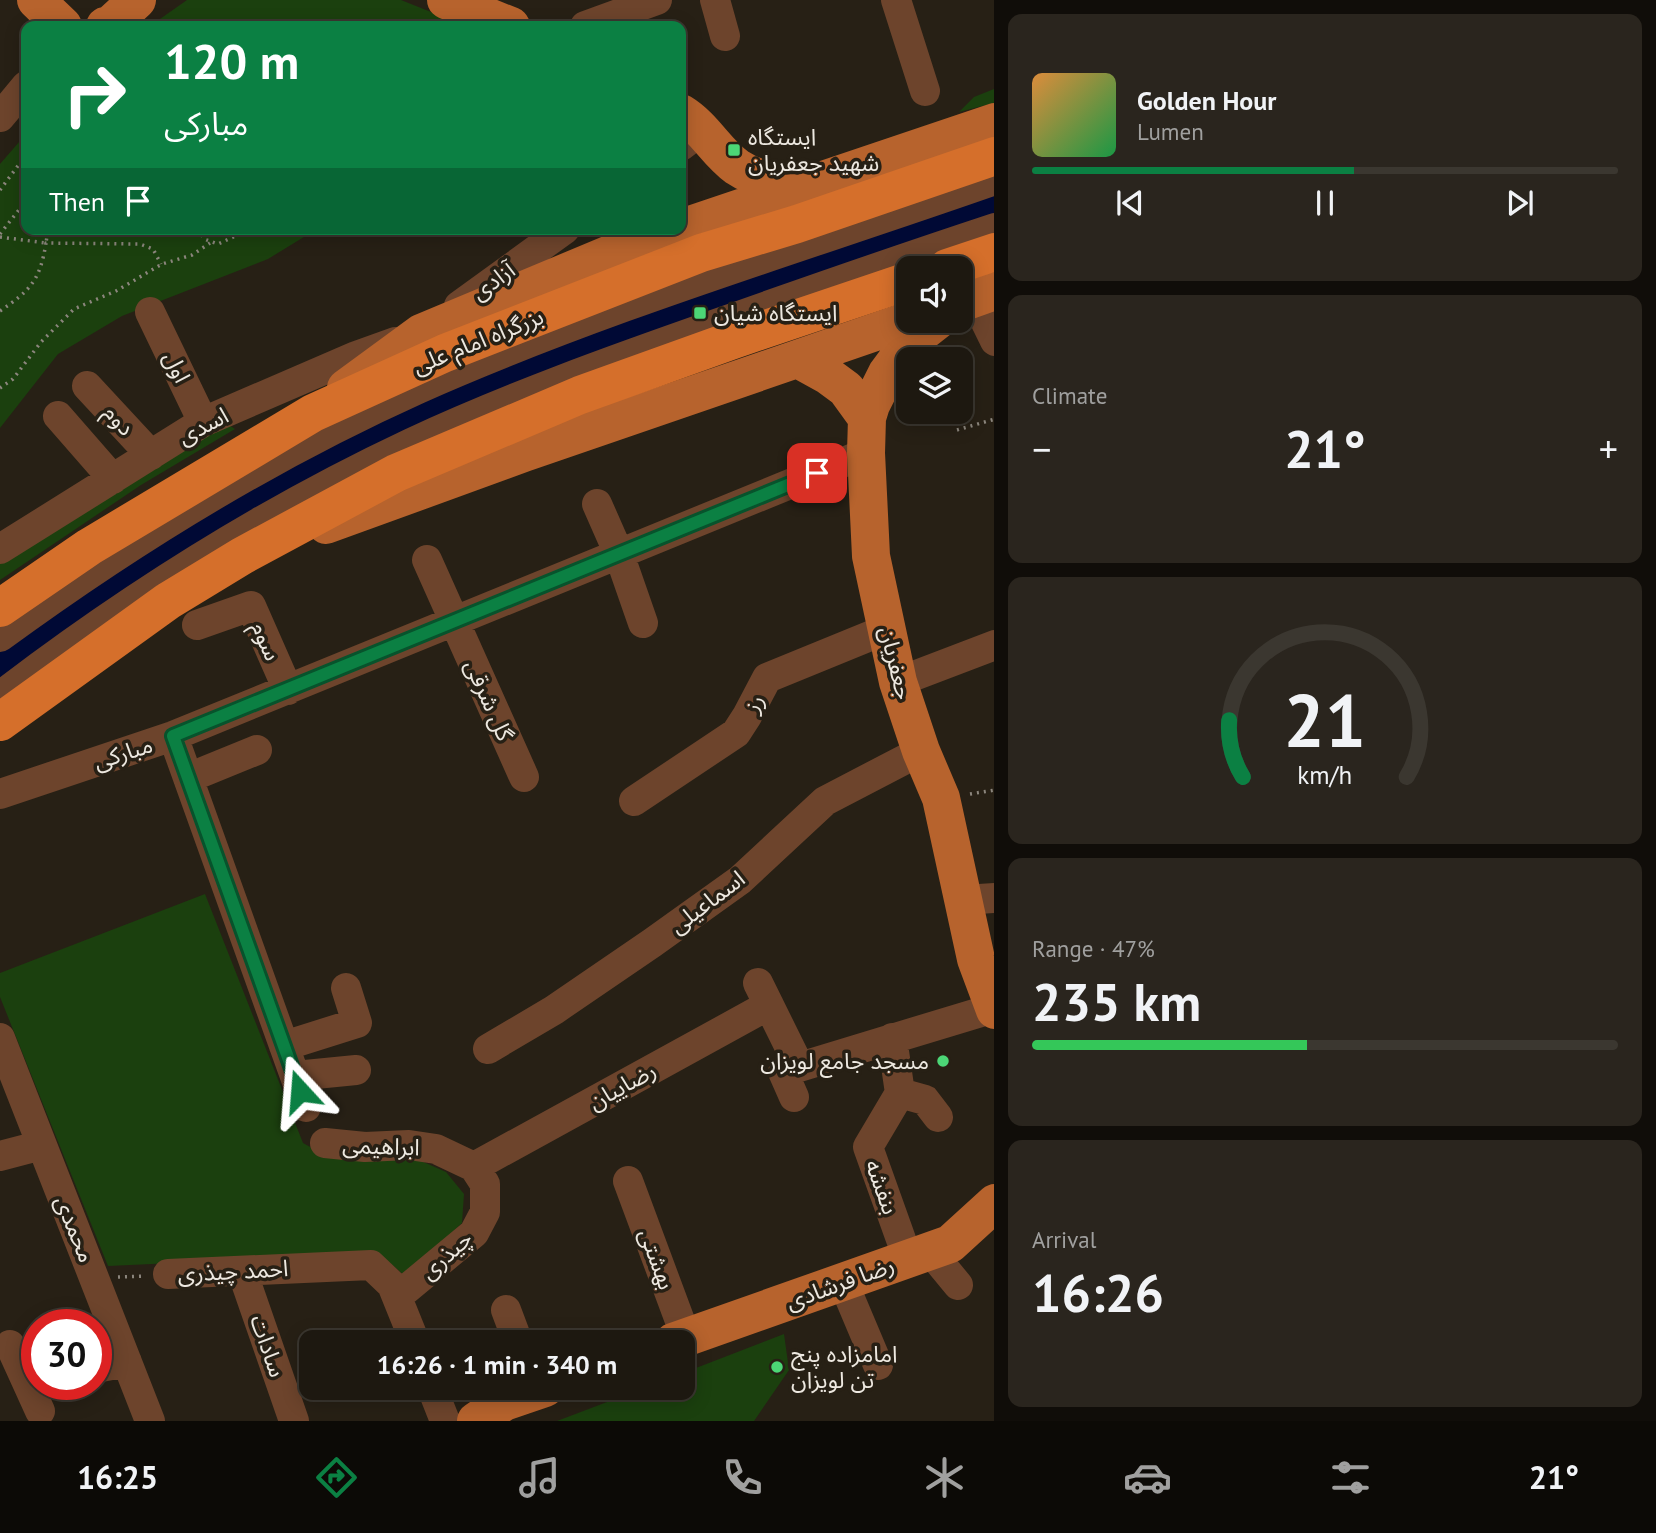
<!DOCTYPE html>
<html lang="en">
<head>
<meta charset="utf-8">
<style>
	:root { --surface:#1d1810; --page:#2a251e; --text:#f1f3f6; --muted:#a0a09f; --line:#3b3730; --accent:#0b8043 }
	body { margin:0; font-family:"PT Sans","Noto Sans Arabic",sans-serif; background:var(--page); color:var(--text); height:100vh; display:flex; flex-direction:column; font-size:26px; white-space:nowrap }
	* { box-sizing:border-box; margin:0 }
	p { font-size:23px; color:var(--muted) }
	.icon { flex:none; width:38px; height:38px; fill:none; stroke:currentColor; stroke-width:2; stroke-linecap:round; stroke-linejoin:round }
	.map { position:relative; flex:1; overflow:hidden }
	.sheet { display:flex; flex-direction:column; gap:14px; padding:14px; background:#100d09; width:662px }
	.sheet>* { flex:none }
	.banner { position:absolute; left:21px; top:21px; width:665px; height:214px; border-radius:14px; box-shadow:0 4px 18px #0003,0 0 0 2px var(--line); background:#0b8043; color:#fff; overflow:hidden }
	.tools { position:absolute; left:896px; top:256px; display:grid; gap:14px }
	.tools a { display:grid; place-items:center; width:77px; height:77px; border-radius:14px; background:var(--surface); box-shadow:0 4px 18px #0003,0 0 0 2px var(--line); font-size:35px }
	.speed { position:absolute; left:21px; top:1309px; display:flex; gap:14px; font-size:35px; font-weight:700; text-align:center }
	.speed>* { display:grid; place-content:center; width:91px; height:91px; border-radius:50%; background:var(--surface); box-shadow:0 4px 18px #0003,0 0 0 2px var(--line); line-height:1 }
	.speed .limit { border:10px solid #d22; background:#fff; color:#111 }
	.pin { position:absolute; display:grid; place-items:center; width:60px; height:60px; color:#fff; margin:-30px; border-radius:14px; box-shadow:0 4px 10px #0006 }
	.me { position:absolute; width:77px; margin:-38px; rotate:341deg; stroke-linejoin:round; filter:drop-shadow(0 0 5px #0008) }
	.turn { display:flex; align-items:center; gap:24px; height:147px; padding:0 28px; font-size:32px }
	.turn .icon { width:91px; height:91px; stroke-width:2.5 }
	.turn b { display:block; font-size:49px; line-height:60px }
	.then { display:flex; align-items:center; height:66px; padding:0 28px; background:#0003; gap:14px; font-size:26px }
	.big { font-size:52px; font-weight:600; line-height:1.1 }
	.sheet .widget { flex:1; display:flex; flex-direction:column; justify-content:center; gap:10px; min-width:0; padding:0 24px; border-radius:14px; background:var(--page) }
	.sheet .dial { align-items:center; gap:0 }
	.dial svg { height:182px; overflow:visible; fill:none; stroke:var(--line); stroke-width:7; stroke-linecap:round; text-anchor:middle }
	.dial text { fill:var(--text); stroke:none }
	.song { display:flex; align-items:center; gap:21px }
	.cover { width:84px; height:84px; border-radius:10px; background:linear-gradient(135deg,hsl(30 70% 55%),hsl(140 70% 35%)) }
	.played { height:7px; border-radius:4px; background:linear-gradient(90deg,var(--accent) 55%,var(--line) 55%) }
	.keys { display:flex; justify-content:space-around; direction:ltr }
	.heat { display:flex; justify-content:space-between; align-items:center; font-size:38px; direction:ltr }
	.charge { height:10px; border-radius:5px; background:linear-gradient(90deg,#34c759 47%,var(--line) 0) }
	.trip { position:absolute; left:299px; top:1330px; width:396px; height:70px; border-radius:14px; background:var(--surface); box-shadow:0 4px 18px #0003,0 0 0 2px var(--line); font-weight:600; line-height:70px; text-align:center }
	.menu { display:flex; height:112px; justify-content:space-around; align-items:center; background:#0c0a06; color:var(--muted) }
	.menu .icon { width:49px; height:49px }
	.menu .current { color:var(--accent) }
	.menu b { font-size:32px; color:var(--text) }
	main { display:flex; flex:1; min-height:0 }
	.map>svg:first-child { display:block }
</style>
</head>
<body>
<main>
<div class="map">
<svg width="995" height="1421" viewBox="0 0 995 1421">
	<rect width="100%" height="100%" fill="#272015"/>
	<path fill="#1b400e" d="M187,0h214l65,26h-316z
		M994,89v14l-35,9 15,-15z
		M26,134v95h291l-49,30 -146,57 -64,38 -58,74v-264z
		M226,423l9,6 -94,56 -141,95v-21z
		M205,894l98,249 20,11 96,6 27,12 18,22 -2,29 -57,53 -16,-14 -19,-8 -262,12 -108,-269v-24z
		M784,1334l5,36 -35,51h-197l87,-33h38l1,-15z"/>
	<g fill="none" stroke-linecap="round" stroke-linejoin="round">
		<path stroke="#000935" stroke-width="37" d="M0,667c103,-78 211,-152 326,-211 119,-60 245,-104 370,-148 99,-35 199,-71 299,-105"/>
		<path stroke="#8c867d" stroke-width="3.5" stroke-dasharray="2 5" stroke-linecap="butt" d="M0,190l26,-35
			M198,229l6,10 14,5 33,-15
			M0,234l26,-33
			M0,237l46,6 2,-14
			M0,311c31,-21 40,-31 46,-68l94,1 13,5 8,15
			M0,388l13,-9 28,-37 33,-33 42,-18 46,-27 30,-9 18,-12
			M957,430l38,-11
			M970,794l25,-4
			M118,1277l27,-1"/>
		<path stroke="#6d442c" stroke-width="30" d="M715,0l10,36
			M896,0l29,91
			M585,26l72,-26
			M0,117l26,-31
			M681,146l21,-16
			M974,298l21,43
			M459,306l106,-77
			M150,312l53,110
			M87,386l64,69
			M58,416l55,63
			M597,504l22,50 24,69
			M0,549l203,-127 153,-66 39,-14
			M427,560l97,217
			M197,625l54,-19 37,84
			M0,637c131,-96 269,-181 418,-248 187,-83 383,-141 577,-209
			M898,682l97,-37
			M0,696c128,-98 264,-184 411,-253 99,-46 202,-83 305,-119 93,-33 185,-65 279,-96
			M173,736l133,371
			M188,778l69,-28
			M0,794l173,-58 693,-283
			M634,801l102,-68 11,-17 20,-38 120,-49
			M963,900l32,-2
			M758,983l41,83
			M0,1038l150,383
			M892,1038l8,55 -32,54 40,112
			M284,1046l73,-23 -11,-35
			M488,1049l66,-39 98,-67 88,-63 85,-79 96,-50
			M295,1076l61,-6
			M900,1093l25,7 13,17
			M794,1097l-11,-25 211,-64
			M325,1143l40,4 44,-2 27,4 38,18 11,17v28l-11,21 -77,64
			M0,1156l42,-11
			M474,1167l295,-162
			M628,1181l58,156
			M930,1251l28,34
			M242,1271l52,150
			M168,1274l203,-9 21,20 23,57
			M843,1282l35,83
			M506,1310l12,32
			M10,1345l30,66
			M96,1368l31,-6
			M432,1388l13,33"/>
		<path stroke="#b7632d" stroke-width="38" d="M36,0l27,26
			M446,0l65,26
			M105,26l5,-1 27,-25
			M681,113c23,14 35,39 56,54 21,14 46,18 70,20
			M681,228l314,-106
			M961,303l34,-12
			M938,320l-28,22 -23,31 -16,32 -4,13 -1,35 5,103 27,126 23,69 20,47 35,161 19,51
			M798,359l29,16 19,14 21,29
			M346,388l75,-55 196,-82 60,-22
			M326,525l198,-72 386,-133
			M673,1342l277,-98 45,-41
			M476,1421l28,-19 41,-14"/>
		<path stroke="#d56f2b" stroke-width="38" d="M947,268l48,-16
			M0,608l89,-61 224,-134 132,-60 256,-100 96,-29 198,-68
			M0,722l168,-121 74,-45 154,-83 184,-78 153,-55 175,-59"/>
	</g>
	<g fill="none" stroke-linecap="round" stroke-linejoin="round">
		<defs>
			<path id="route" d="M300,1091l-127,-355 644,-263"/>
		</defs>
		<use href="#route" stroke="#07532c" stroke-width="18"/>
		<use href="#route" stroke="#0b8043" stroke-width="12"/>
	</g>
	<g fill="#4cd676" stroke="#272015" stroke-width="2.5">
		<rect x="727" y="143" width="14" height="14" rx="3.5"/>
		<rect x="693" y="306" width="14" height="14" rx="3.5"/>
		<circle cx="943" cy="1061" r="7"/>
		<circle cx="777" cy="1367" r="7"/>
	</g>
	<g text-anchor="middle" stroke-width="7" stroke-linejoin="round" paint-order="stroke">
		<g font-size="23" fill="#ede8e0" stroke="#272015" text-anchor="start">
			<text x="748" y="145">ایستگاه<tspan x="748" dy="26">شهید جعفریان</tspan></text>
			<text x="714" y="321">ایستگاه شیان</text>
			<text x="929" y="1069" text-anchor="end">مسجد جامع لویزان</text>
			<text x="791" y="1362">امامزاده پنج<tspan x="791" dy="26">تن لویزان</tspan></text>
		</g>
		<g font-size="23" fill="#ede8e0" stroke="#272015">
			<text transform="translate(493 281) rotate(-36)" y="8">آزادی</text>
			<text transform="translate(478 341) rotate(-22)" y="8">بزرگراه امام علی</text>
			<text transform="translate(177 367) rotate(64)" y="8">اول</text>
			<text transform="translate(119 420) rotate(47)" y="8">دوم</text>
			<text transform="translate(203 426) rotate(-28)" y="8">اسدی</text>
			<text transform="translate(266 641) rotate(66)" y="8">سوم</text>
			<text transform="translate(896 663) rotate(76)" y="8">جعفریان</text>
			<text transform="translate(489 700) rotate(66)" y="8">گل شرقی</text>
			<text transform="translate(754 703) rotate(-62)" y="8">رز</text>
			<text transform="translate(123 753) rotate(-18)" y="8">مبارکی</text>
			<text transform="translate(707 902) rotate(-37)" y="8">اسماعیلی</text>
			<text transform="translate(622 1086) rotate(-29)" y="8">رضاییان</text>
			<text transform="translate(381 1146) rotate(2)" y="8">ابراهیمی</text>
			<text transform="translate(882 1187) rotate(70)" y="8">بنفشه</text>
			<text transform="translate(75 1229) rotate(68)" y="8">محمدی</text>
			<text transform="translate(446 1255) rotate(-42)" y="8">چیذری</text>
			<text transform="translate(657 1259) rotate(70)" y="8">بهشتی</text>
			<text transform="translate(233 1271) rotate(-3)" y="8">احمد چیذری</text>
			<text transform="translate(840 1283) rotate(-20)" y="8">رضا فرشادی</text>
			<text transform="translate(268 1346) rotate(71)" y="8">سادات</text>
		</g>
	</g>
</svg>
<div class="tools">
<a><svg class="icon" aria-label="sound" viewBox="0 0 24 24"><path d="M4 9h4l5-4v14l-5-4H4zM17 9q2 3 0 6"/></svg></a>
<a><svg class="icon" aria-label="layers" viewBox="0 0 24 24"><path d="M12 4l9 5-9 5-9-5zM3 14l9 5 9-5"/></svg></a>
</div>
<div class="speed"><div class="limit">30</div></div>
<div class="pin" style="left:817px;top:473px;background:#d93025"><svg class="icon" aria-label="arrive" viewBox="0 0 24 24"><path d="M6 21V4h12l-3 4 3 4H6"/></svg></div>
<svg class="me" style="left:300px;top:1091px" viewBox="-20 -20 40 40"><path d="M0-17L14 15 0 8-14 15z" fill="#0b8043" stroke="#fff" stroke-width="4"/></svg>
<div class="trip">16:26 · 1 min · 340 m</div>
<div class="banner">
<div class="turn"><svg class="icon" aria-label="right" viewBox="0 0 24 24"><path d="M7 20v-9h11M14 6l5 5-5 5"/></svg><div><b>120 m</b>مبارکی</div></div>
<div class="then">Then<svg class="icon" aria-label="arrive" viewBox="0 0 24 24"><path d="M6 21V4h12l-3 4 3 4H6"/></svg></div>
</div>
</div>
<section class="sheet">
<div class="widget">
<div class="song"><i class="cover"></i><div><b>Golden Hour</b><p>Lumen</p></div></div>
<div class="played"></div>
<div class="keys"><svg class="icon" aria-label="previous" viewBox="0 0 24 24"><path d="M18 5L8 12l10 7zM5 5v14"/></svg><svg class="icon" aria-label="pause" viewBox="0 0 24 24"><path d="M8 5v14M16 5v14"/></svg><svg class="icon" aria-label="next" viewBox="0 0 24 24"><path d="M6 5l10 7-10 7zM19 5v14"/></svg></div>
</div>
<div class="widget"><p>Climate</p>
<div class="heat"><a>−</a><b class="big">21°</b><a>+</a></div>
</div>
<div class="widget dial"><svg viewBox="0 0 100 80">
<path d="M14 69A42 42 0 1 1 86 69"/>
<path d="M14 69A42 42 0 0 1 8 44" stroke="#0b8043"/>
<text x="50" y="56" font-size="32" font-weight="700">21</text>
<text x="50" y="72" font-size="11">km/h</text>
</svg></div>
<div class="widget"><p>Range · 47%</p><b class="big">235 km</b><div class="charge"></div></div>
<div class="widget"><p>Arrival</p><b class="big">16:26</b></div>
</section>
</main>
<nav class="menu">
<b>16:25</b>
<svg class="icon current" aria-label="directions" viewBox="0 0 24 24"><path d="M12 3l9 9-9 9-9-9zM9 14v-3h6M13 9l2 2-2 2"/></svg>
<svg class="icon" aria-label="music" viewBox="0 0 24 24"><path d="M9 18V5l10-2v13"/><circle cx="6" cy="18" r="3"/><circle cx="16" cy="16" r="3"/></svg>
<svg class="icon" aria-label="phone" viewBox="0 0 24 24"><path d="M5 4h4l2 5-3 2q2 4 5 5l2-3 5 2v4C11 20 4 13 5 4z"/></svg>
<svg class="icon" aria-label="climate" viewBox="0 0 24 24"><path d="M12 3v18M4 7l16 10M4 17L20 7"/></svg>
<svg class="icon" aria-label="car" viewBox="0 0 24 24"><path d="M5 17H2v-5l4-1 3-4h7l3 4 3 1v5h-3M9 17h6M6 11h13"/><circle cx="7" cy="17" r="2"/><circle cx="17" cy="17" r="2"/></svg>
<svg class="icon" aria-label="filters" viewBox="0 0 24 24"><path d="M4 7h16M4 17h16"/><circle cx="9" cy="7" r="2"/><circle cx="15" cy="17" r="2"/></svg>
<b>21°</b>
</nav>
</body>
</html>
